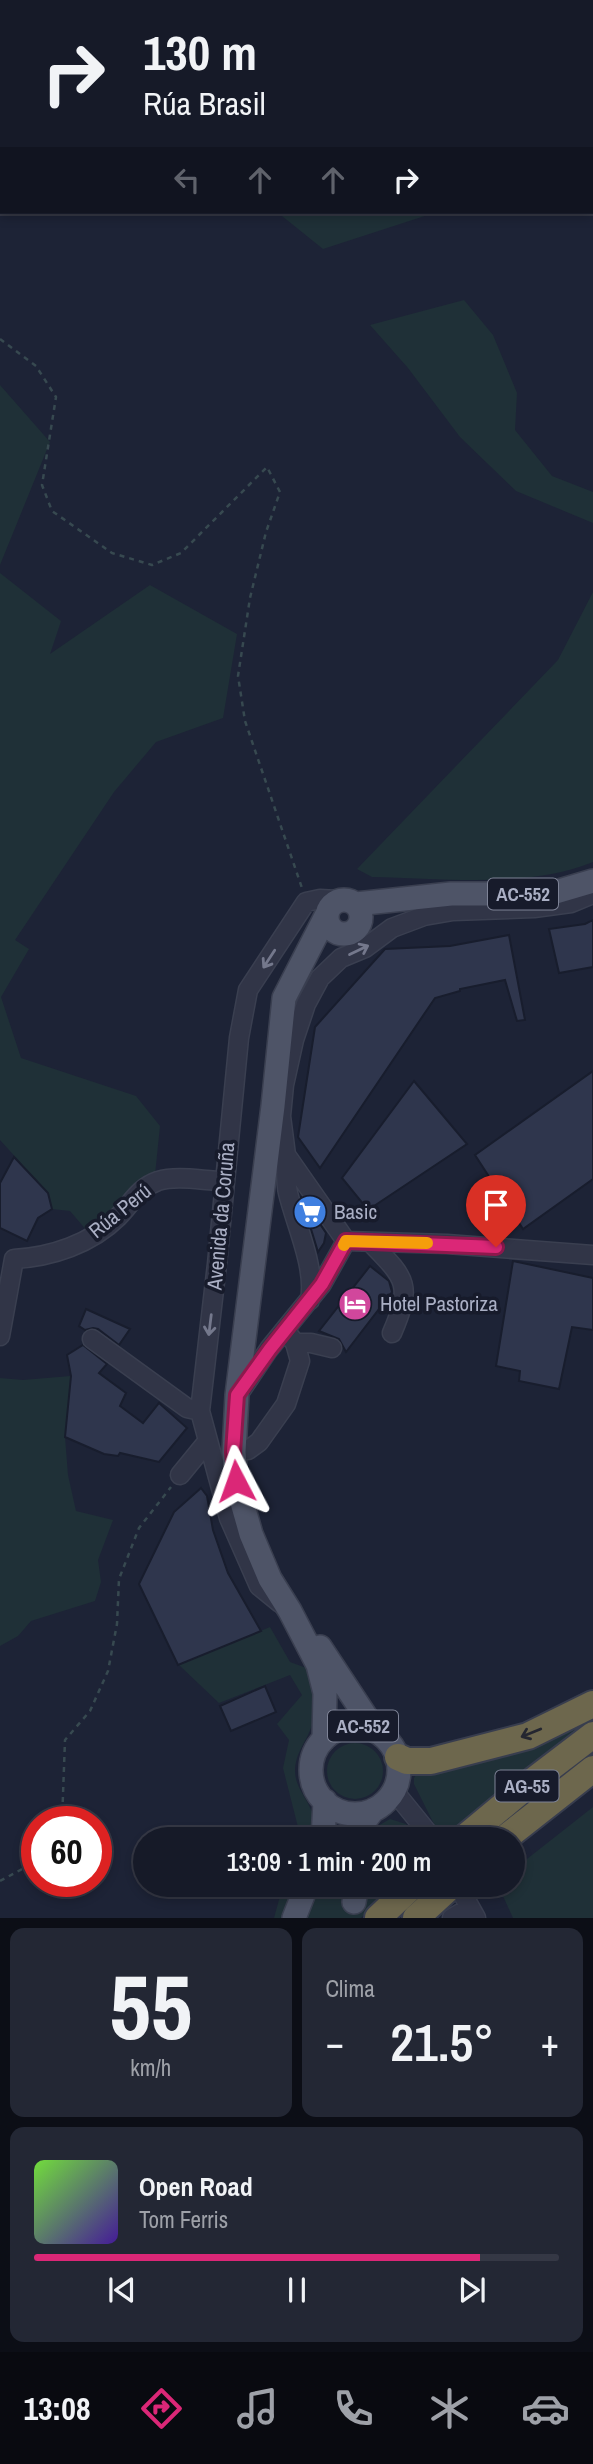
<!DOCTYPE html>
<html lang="es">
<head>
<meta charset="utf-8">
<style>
	:root { --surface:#161a28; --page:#232734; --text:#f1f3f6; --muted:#9ea1a8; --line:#353845; --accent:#db2777 }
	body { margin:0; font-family:"Archivo Narrow",sans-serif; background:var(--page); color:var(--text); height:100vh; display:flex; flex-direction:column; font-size:26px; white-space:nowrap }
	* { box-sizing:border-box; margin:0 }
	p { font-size:23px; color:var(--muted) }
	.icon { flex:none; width:38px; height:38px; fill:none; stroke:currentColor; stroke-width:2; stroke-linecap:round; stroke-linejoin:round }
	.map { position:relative; height:1918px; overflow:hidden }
	.drawer { display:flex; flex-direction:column; gap:10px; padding:10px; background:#0c0e16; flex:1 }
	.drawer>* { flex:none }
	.hud { position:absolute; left:0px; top:0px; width:593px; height:214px; box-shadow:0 4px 10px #0003,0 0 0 2px var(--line); background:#161a28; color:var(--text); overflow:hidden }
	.speed { position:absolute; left:21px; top:1806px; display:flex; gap:14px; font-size:35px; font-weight:700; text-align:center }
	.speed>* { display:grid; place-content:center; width:91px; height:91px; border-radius:50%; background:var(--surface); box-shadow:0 4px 10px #0003,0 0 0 2px var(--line); line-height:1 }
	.speed .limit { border:10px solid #d22; background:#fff; color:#111 }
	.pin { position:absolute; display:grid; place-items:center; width:60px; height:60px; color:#fff; margin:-72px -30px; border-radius:50% 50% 50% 0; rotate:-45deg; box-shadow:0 0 7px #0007 }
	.pin .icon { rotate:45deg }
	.me { position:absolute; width:77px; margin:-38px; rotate:356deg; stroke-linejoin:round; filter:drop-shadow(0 0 5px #0008) }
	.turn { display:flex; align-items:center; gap:24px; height:147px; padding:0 28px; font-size:32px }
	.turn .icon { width:91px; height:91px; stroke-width:2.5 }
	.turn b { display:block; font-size:49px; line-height:60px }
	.lanes { display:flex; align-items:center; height:66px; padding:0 28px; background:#0003; justify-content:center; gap:35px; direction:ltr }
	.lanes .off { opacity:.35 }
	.big { font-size:52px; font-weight:600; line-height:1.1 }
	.drawer .card { flex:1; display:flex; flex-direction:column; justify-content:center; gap:10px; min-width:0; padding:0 24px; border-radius:14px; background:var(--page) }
	.drawer .dial { align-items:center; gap:0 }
	.dial b { font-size:91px; line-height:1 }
	.song { display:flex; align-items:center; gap:21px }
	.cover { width:84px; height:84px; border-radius:10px; background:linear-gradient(135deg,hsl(100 70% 55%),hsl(260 70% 35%)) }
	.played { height:7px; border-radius:4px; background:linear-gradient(90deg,var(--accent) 85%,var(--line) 85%) }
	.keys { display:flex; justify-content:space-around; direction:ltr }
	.heat { display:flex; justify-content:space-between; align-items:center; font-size:38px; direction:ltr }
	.drawer .tiles { flex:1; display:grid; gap:10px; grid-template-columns:1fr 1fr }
	.card:last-child { grid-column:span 2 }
	.trip { position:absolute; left:133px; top:1827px; width:392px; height:70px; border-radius:35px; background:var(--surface); box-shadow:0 4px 10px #0003,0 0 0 2px var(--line); font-weight:600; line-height:70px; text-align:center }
	.dock { display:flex; height:112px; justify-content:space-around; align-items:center; background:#090a10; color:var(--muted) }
	.dock .icon { width:49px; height:49px }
	.dock .current { color:var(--accent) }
	.dock b { font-size:32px; color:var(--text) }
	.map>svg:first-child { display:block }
</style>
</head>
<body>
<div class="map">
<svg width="593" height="1918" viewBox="0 0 593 1918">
	<rect width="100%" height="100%" fill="#1d2336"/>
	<path fill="#1f3037" d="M45,0h177l-177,2z
		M277,212h160l-114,37z
		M464,300l29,35 24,58 -2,37 37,46 41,16v31l-77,-32 -56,-54 -52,-69 -38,-43z
		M0,385l50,57 -50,123z
		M0,573l61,48 -11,33 100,-69 87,49 -14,84 -67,24 -42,50 -99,148 14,9 -28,48 20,61 115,38 24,30 -5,49 -16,6 -21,26 -30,25 -18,-21 -18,-2 -4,-16 -48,-53z
		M593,592v270c-67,27 -150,16 -221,15l-15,-8 201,-209z
		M71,1376l-6,61 3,38 8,36 37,9 -15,40 3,22 -6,19 -64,20 -13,15 -18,10v-268l23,2z
		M270,1627l20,35 22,8c3,18 6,37 0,55 -5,16 -17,28 -17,46 0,16 12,27 17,41 2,9 1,18 0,27h-15l2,-8 -16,-63 6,-28 -12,-16 25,-29 -12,-20 -71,28 -40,-38z
		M593,1716v7l-149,116h-8l4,-3 -26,-52v-6l3,-5z
		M327 1771a28 28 0 1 1 56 0a28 28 0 1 1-56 0Z
		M593,1807v111h-80l-15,-33h15v-15z
		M390,1819l16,5 13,15h-48l5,-12z
		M283,1885h15l-14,33h-10z
		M317,1885h77l-33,33h-59z"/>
	<path fill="#2f364d" stroke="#181d2d" stroke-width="2" d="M593,920v47l-34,6 -10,-44 36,-5z
		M509,935l16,85 -8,1 -12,-41 -45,9v2l-25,7 -115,170 -22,-31 17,-110 70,-78 65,-3z
		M593,1071v108l-70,50 -48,-74z
		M414,1081l53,63 -99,66 -26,-32z
		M14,1157l34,36 4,16 -14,9 -11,23 -27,-13v-45z
		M301,1196l25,37 -2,10 -6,9z
		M513,1261l80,17v52l-21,-3 -13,62 -40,-8 1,-10 -24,-5z
		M370,1266l19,15 3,11 -46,60 -7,-13 -20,-8z
		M86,1309l44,20 -11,16 -21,-16 -5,-1 -8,2 -6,-4z
		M83,1345l24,19 -8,9 27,20 -6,13 23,17 16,-20 28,25 -28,34 -39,-9 -2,3 -14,-2 -39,-17 6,-61 -4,-21z
		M201,1488l6,8 6,34 15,43 33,58 -83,34 -39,-81 35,-72z
		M265,1686l11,26 -45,19 -11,-25z"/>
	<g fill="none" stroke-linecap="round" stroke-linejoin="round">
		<defs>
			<path id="minor" d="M286,1155c1,12 -1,26 2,38 8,33 28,74 22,107
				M346,1241l-60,-86 -5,-39 3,-31 10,-45 12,-36 14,-26 21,-20 24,-10 27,-20 32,-12 29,-5 81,-3 37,-5 22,-9
				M346,1241l101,3 146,11
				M370,1242c36,37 43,42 22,91
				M0,1336l14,-77c37,-2 77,-15 104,-42 14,-14 20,-29 40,-36 20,-6 46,0 66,0
				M92,1339l95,69 13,3
				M295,1343h16l21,5
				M238,1395l31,-46 53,-65 24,-43
				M248,1450l11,-8 27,-38 14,-43 -5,-18 -10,-13
				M180,1475l27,-33
				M280,1603l-21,-17 -30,-68 -29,-107 17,-147 22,-226 9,-48 58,-88 14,-3 17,1
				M394,1791l39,48
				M462,1893l14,25
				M452,1918l17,-10"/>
			<path id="major" d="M327 917a17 17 0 1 1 34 0a17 17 0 1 1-34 0Z
				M356,904l95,-10h98l44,-13
				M320,1647l54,82
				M311 1770a44 44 0 1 1 88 0a44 44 0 1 1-88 0Z
				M324,1739l1,-46 -7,-28 -28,-54 -20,-32 -19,-45 -15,-53 -2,-29 3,-57 36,-289 11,-108 42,-82
				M323,1839l2,-38
				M362,1839l2,-17 9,-12
				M354,1902l3,-17
				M294,1918l13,-33"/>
			<path id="highway" d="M398,1757l9,4h24l97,-25 65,-32
				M463,1839l71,-59 59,-45
				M504,1839l89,-70
				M378,1918l35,-33
				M416,1918l36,-33"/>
		</defs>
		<use href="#minor" stroke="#3a3f50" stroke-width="21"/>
		<use href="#major" stroke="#3a3f50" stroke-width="26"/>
		<use href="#highway" stroke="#383d4e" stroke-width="30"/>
		<path stroke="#374950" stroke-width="2.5" stroke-dasharray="5 5" stroke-linecap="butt" d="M304,2v-2
			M0,116l2,1
			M0,339l36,27 20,31 -14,88 10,26 60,42 40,12 29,-12 86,-86 13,25 -14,40 -16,66 -12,78 7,45 57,167
			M62,1822l3,-82 25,-29 18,-40 9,-47 2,-45 20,-51 32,-41
			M0,1881l37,-20"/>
		<use href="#minor" stroke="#313547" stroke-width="18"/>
		<use href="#major" stroke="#4e5467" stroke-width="23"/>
		<use href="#highway" stroke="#6d674d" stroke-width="26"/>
	</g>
	<defs><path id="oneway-shaft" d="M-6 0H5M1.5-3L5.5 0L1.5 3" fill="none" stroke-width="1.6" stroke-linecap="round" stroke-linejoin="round" transform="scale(1.75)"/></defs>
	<g stroke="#74788c">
		<use href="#oneway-shaft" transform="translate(359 950) rotate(-26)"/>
		<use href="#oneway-shaft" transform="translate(269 959) rotate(123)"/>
		<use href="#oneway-shaft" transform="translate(210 1325) rotate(97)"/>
	</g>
	<use stroke="#242630" href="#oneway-shaft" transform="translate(531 1733) rotate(158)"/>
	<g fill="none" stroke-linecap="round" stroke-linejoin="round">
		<defs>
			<path id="route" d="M236,1481l-3,-29 4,-57 33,-46 52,-65 24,-43 150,6"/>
		</defs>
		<use href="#route" stroke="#8e194d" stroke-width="18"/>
		<use href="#route" stroke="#db2777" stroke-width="12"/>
		<path stroke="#f59e0b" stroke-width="12" d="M344,1245l2,-4 81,2"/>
	</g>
	<defs>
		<symbol id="supermarket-disc" viewBox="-11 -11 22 22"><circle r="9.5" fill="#3f7fe0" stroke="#171b2b"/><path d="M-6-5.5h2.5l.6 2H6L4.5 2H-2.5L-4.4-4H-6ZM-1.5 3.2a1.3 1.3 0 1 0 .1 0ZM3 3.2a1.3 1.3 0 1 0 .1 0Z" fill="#fff"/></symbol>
		<symbol id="hotel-disc" viewBox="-11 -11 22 22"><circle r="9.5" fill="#d1479c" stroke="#171b2b"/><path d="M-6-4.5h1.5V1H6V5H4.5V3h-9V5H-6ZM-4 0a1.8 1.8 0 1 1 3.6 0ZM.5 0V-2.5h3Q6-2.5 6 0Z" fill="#fff"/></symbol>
	</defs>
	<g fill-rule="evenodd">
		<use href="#supermarket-disc" x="291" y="1193" width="38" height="38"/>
		<use href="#hotel-disc" x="336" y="1285" width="38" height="38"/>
	</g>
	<g text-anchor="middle" stroke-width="7" stroke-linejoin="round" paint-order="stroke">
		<g fill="#171b2b" stroke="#7e8396" stroke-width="2">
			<rect x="488" y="878.5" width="70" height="31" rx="5"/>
			<rect x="328" y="1710.5" width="70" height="31" rx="5"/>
			<rect x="495.5" y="1770.5" width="63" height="31" rx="5"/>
		</g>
		<g font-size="19" font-weight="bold" fill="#aaafc4">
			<text x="523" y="901">AC-552</text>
			<text x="363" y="1733">AC-552</text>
			<text x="527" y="1793">AG-55</text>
		</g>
		<g font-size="21" fill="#aaafc4" stroke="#171b2b">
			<text transform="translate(120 1211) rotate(-39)" y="7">Rúa Perú</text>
			<text transform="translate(221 1216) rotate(-85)" y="7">Avenida da Coruña</text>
		</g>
		<g font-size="21" fill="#aaafc4" stroke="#171b2b" text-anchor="start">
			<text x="334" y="1219">Basic</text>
			<text x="380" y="1311">Hotel Pastoriza</text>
		</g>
	</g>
</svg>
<div class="speed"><div class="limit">60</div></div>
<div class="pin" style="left:496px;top:1247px;background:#d93025"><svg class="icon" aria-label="arrive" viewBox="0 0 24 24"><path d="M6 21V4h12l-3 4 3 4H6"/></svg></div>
<svg class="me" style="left:236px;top:1481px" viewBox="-20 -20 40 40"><path d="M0-17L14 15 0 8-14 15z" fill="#db2777" stroke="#fff" stroke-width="4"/></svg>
<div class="trip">13:09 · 1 min · 200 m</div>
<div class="hud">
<div class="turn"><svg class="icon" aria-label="right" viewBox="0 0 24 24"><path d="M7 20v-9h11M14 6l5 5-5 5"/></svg><div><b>130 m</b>Rúa Brasil</div></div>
<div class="lanes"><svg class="icon off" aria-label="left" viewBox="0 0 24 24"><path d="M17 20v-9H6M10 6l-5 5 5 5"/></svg><svg class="icon off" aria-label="ahead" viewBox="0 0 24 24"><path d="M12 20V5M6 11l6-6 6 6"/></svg><svg class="icon off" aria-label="ahead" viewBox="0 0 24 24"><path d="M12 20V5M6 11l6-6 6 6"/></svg><svg class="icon" aria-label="right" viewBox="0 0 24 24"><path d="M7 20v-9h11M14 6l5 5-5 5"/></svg></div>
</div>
</div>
<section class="drawer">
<div class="tiles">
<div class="card dial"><b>55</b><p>km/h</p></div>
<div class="card"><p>Clima</p>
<div class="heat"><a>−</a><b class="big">21.5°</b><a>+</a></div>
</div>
<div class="card">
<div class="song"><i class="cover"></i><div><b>Open Road</b><p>Tom Ferris</p></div></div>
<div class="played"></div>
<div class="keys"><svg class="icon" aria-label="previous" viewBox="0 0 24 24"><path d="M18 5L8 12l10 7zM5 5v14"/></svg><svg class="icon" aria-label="pause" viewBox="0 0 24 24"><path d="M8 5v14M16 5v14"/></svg><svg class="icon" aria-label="next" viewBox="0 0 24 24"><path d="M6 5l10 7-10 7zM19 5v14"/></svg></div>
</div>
</div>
</section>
<nav class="dock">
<b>13:08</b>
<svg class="icon current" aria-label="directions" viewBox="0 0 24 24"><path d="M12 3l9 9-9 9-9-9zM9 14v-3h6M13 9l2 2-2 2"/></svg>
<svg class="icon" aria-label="music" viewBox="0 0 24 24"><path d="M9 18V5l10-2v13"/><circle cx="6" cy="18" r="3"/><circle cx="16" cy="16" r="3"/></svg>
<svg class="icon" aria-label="phone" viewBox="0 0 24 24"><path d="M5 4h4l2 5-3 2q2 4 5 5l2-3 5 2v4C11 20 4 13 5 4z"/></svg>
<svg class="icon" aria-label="climate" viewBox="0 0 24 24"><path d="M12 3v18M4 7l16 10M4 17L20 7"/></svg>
<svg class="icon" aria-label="car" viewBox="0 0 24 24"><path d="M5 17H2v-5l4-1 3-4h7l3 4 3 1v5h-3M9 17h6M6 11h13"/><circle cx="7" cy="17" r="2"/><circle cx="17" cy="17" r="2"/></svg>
</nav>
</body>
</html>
